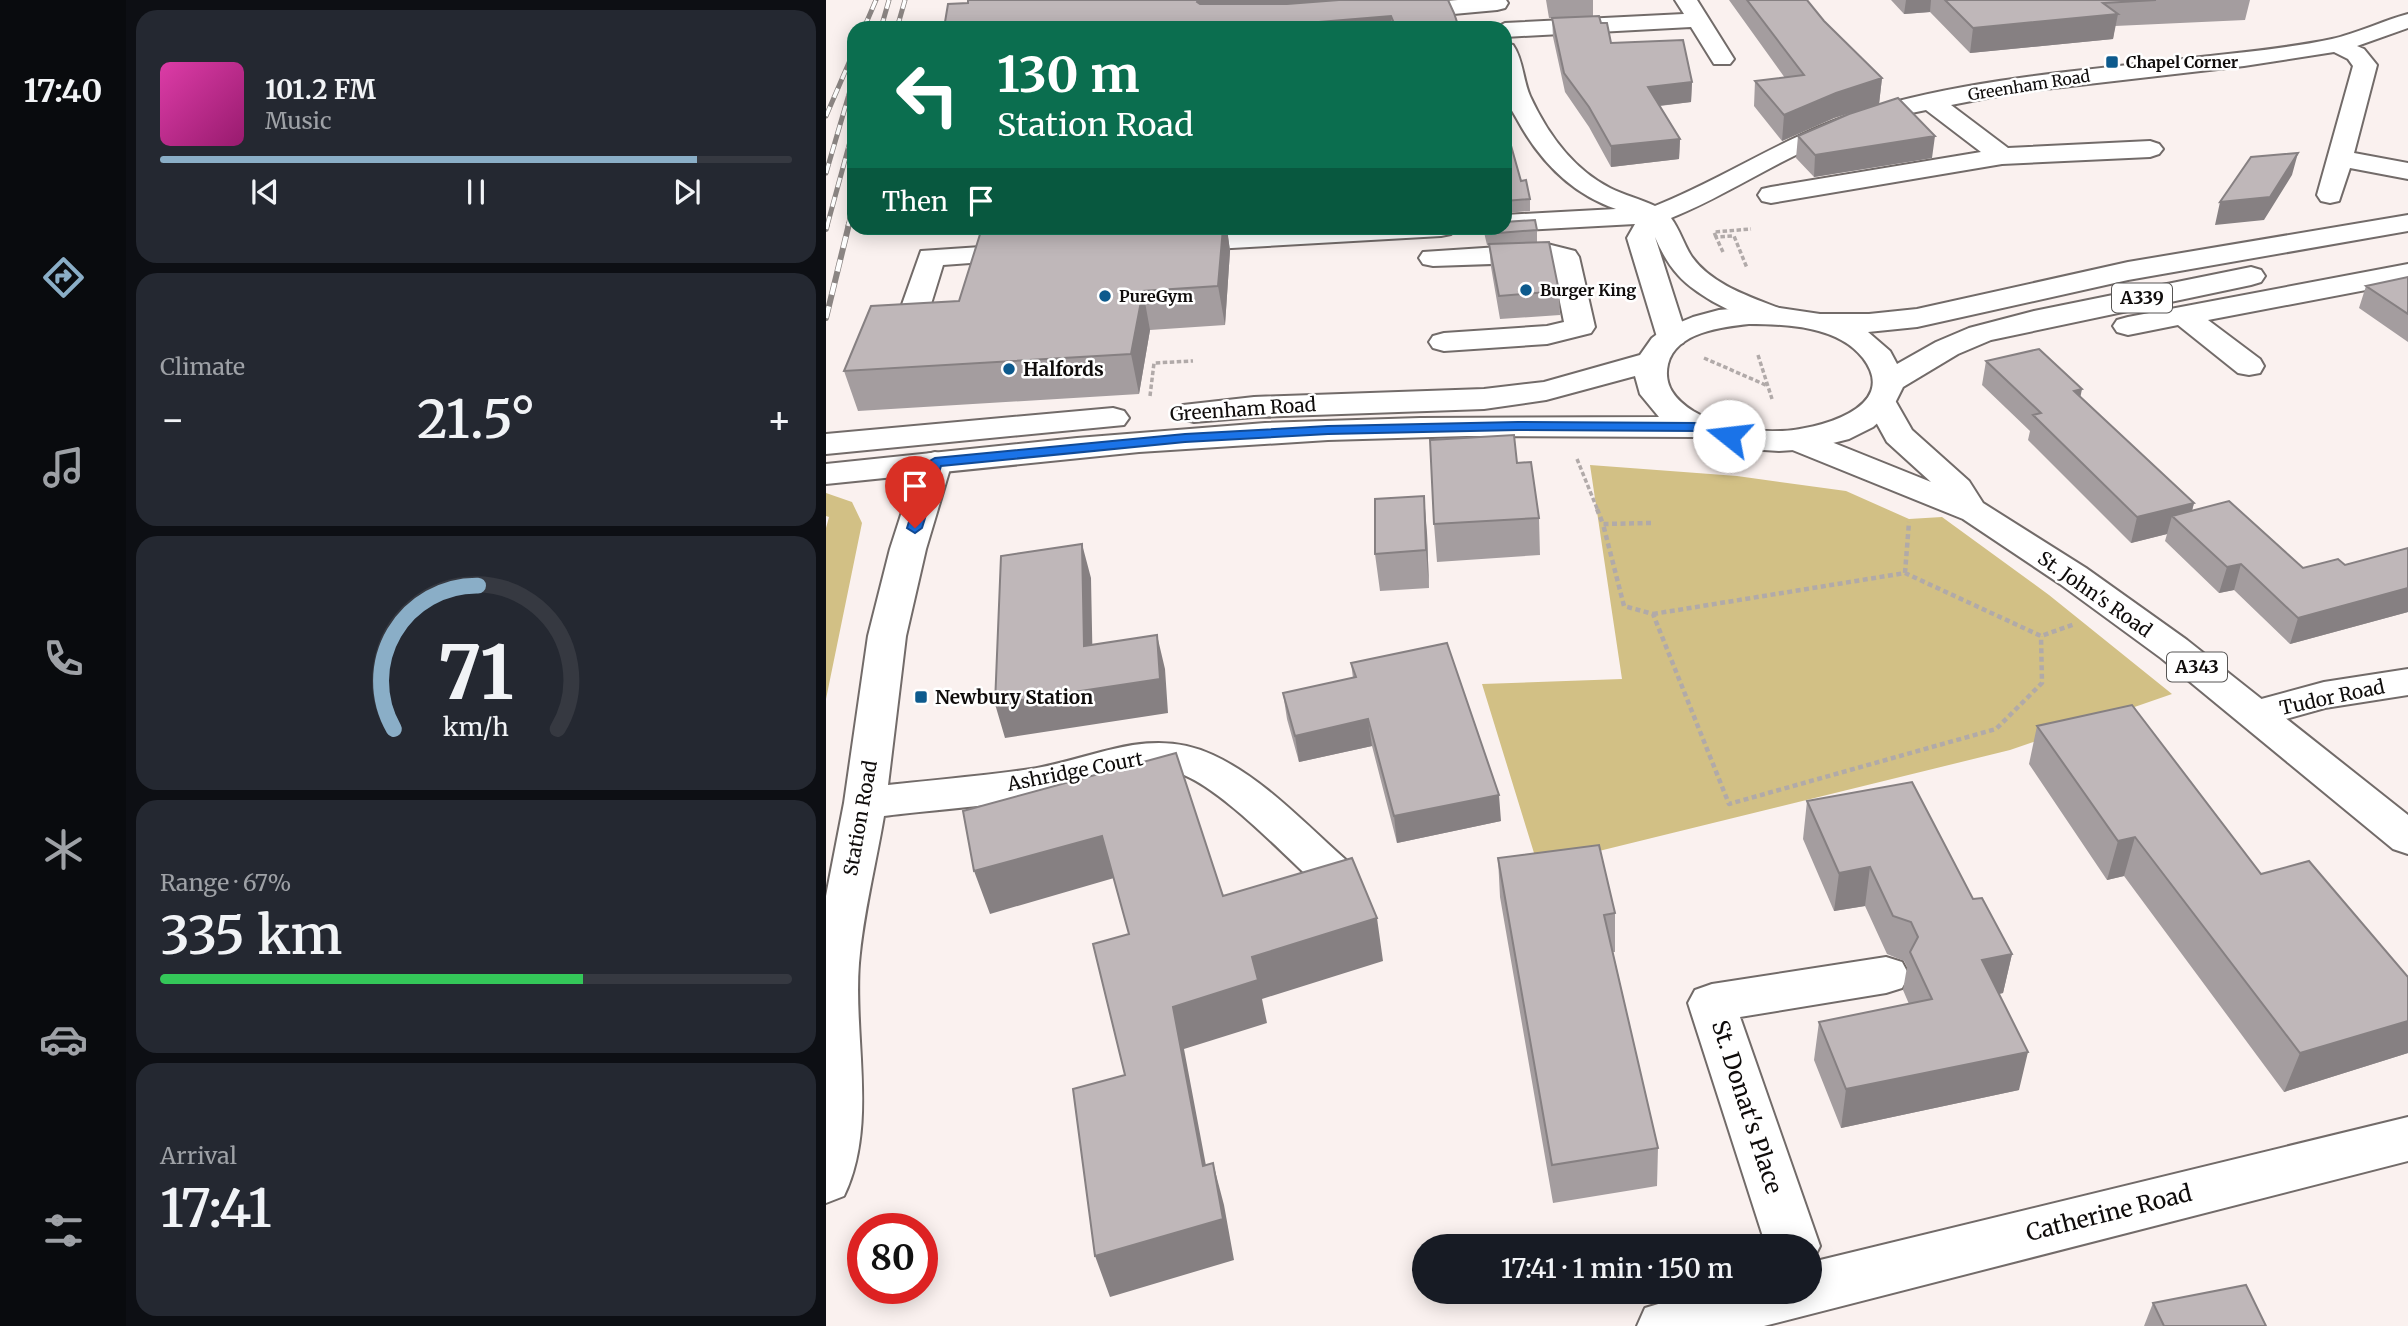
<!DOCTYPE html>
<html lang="en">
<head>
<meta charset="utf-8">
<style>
	:root { --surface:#171b24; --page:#242831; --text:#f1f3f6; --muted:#9ea1a6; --line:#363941; --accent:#8aaec7 }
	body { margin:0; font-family:Merriweather,serif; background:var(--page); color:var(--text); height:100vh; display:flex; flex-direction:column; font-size:26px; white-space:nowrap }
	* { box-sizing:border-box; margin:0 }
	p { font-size:23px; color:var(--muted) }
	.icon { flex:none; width:38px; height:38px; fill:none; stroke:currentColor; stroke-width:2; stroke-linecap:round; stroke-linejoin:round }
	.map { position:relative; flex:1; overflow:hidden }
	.side { display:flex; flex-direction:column; gap:10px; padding:10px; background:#0d0f14; width:700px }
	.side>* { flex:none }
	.top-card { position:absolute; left:21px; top:21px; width:665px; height:214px; border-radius:21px; box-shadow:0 4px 18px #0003; background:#0b6e4f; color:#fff; overflow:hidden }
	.speed { position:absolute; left:21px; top:1213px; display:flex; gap:14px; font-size:35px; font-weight:700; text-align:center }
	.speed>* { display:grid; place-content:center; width:91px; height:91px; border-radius:50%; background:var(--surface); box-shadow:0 4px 18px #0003; line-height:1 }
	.speed .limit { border:10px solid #d22; background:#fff; color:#111 }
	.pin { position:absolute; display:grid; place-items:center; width:60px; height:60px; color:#fff; margin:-72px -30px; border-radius:50% 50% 50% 0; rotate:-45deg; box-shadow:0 0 7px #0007 }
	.pin .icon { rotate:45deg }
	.me { position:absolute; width:77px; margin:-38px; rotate:286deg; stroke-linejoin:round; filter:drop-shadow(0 0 5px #0008) }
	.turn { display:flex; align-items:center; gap:24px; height:147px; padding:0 35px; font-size:32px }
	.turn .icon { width:91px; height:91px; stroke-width:2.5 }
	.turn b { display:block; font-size:49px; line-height:60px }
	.then { display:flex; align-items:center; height:66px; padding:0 35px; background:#0003; gap:14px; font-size:26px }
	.big { font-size:52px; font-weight:600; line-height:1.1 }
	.side .tile { flex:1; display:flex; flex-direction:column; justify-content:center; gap:10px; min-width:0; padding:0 24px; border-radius:21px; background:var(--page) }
	.side .dial { align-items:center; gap:0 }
	.dial svg { height:182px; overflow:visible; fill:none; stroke:var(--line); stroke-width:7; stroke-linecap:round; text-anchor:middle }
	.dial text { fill:var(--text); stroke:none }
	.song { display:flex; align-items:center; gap:21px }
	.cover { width:84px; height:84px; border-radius:10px; background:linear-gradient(135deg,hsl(320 70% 55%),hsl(320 70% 35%)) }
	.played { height:7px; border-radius:4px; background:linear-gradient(90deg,var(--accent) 85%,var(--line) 85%) }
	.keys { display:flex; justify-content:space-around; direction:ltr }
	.heat { display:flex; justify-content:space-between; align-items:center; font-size:38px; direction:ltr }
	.charge { height:10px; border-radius:5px; background:linear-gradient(90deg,#34c759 67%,var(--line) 0) }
	.trip { position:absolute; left:586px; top:1234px; width:410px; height:70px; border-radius:35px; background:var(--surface); box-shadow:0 4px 18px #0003; font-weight:600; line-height:70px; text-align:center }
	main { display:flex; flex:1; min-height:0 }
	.tab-bar { display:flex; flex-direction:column; width:126px; justify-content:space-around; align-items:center; background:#090b0e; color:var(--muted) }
	.tab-bar .icon { width:49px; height:49px }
	.tab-bar .on { color:var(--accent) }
	.tab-bar b { font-size:32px; color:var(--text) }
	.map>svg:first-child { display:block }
</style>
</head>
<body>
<main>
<nav class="tab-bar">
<b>17:40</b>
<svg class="icon on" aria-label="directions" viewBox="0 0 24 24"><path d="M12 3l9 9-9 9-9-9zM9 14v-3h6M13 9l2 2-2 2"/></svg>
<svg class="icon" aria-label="music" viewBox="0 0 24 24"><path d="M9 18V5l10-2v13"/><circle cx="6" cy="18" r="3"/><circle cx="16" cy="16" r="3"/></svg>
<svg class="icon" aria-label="phone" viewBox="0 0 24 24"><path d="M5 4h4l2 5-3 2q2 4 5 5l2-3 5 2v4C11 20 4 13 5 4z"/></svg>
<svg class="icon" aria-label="climate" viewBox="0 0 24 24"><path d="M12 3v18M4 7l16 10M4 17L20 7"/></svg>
<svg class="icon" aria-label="car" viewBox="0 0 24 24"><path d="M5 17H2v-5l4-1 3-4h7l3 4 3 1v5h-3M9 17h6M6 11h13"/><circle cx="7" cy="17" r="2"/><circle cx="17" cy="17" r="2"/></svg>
<svg class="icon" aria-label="filters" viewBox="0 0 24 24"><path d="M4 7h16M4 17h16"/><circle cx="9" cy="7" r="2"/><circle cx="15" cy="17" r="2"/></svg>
</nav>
<section class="side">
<div class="tile">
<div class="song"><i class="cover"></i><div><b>101.2 FM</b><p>Music</p></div></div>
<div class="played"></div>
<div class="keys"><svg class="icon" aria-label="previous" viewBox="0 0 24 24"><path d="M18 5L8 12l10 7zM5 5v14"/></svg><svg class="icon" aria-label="pause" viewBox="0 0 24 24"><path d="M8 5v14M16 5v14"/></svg><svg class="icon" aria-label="next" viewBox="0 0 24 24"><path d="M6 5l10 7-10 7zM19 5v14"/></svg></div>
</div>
<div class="tile"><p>Climate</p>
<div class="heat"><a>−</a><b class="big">21.5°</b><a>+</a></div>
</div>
<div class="tile dial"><svg viewBox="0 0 100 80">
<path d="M14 69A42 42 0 1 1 86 69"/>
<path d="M14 69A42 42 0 0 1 51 6" stroke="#8aaec7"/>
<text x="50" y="56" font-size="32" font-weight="700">71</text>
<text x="50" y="72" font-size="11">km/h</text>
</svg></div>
<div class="tile"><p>Range · 67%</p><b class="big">335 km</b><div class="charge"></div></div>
<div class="tile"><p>Arrival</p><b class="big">17:41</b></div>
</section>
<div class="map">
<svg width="1582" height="1326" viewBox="0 0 1582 1326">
	<rect width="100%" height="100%" fill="#faf1ef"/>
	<path fill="#d2c085" d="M764,465l147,11 109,15 63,28 33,-2 107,78 123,99 -162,56 -472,116 -56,-182 140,-5z
		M0,493l26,9 10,21 -36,176v-171l3,-11 -3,-1z"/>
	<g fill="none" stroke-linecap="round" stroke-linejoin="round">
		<defs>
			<path id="minor" d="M632,0h48l2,3 -3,5 -8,2 -98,9 -8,-2 -3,-5 3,-5 8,-2z
				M849,0h22l37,59 -4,5h-16l-23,-37 -186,10v-9h-10l10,-5 179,-9z
				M1582,14v14l-51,18 7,3 13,16 -23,88 54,10v16l-58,-11 -11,33 -9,2 -9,-2 -4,-6 36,-129 -5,-7 -14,-7 -90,14 -226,26 -67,13 57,43 142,-7 9,3 4,5 -4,5 -9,3 -148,7 -231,39 -9,-2 -4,-6 4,-6 9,-2 210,-35 -55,-42c-42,8 -87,24 -126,43 -44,21 -84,47 -129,65 9,12 13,27 21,39 20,28 59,40 89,52l5,6 -5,6c-27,7 -85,-25 -103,-46 -10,-11 -17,-24 -23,-38l32,100 -4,6 -11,3 -11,-3 -4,-6 -30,-99 8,-14 -130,7 -11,-3h11v-13l111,-6c-44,-15 -76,-48 -98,-88 -5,-9 -12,-19 -13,-29 -2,-16 0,-33 0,-49l8,2c10,14 10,35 17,51 17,37 43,73 80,92 14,7 30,11 45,18 71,-28 133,-72 207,-95 109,-33 226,-41 339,-54 44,-5 89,-9 131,-18 26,-6 50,-18 76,-25z
				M478,228h151l-4,6 -10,2 -263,15 -10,-2 -4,-6 4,-6 10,-2z
				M201,244l10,2 4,6 -4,6 -94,7 -20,65 -4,6 -11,3 -11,-3 -4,-6 28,-79z
				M721,244l28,7 4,6 16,70 -4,6 -44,11 -103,7 -11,-3 -4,-6 4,-6 11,-3 103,-7 17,-4 -12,-60 -119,4 -10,-2 -4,-6 4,-6z
				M1582,264v18l-200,38 52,39 4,7 -4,7 -11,2 -11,-2 -60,-48 -50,10 -11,-3 -4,-6 4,-6 11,-3z
				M109,452l12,3 5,7 -26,87 -20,87 -18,149c48,-5 96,-9 143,-16 63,-10 119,-44 182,-14 50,23 92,69 133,105l7,12 -7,12 -15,4 -15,-4c-34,-31 -96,-97 -137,-111 -43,-15 -103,17 -146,25 -49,9 -100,12 -149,18 -8,48 -21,98 -25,147 -6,75 19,162 -15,233l-18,7v-307l18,-93 24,-167 22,-87 28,-87 5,-7z
				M1582,669v26l-83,13 -68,19 -14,-3 -6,-10 6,-10 81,-22z
				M1060,957l16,5 7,13 -7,13 -16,5 -146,24 80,229 -8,16 596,-145v44l-644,165h-127l8,-18 53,-16h112v-46h-44l-78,-243 7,-13 17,-6z"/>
			<path id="major" d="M1055,392l11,3 20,35 57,51 14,22 103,65 101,72 221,175v39l-15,-5 -232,-191 -101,-74 -97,-65 -178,-72 -4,-7 4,-7 12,-3 12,3 122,49 -44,-40 -22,-40 5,-7z"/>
			<path id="highway" d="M1582,215v16l-280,49 -211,47 -49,5 22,19 7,13 39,-22 33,-14 65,-17 217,-44 10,3 4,6 -4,6 -10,3 -260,55 -33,14 -55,33 -12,24 -18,16 -24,12 -40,10 -30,2 -31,-2 -53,-12 -228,-1 -139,4 -189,12 -313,32v-20l251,-26 188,-15 155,-5 239,-1 -19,-23 -5,-18 -89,24 -62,9 -230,8 -60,5 -11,-3 -5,-7 5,-7 71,-8 230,-8 60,-7 96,-27 12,-17 12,-9 29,-12 26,-7 47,-4 54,8h49l48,-5 211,-47zM923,324c37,0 89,2 114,34 39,51 -49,72 -83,73 -29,1 -61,-4 -87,-20 -17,-11 -30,-25 -25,-47 8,-32 54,-37 81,-40z
				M287,408l11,3 5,7 -5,7 -298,29v-20z"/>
		</defs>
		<use href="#minor" stroke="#726b69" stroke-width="4"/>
		<use href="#major" stroke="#726b69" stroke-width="4"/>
		<use href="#highway" stroke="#726b69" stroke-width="4"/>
		<path stroke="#b1aaa9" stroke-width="3.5" stroke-dasharray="4.5 2.5" stroke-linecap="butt" d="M890,237l-2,-5 37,-3
			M897,252l-7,-15 18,-1 13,32
			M932,355l14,44
			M878,358l64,28
			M324,396l4,-33 39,-2
			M751,459l21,52"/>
		<path stroke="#b1aaa9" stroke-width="4.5" stroke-dasharray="5 3.5" stroke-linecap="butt" d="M771,509l6,15
			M825,523l-48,1 21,82 29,8 76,190 267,-75 46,-46 -1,-47
			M1079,573l4,-51
			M827,614l252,-41 136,63 34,-12"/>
		<use href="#minor" fill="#fff" fill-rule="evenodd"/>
		<use href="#major" fill="#fff" fill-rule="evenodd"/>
		<use href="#highway" fill="#fff" fill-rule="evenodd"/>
		<defs>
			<path id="rail-far1" d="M38,28l12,-28
				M55,28l8,-28
				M71,28l8,-28
				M0,116l28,-65
				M0,173l28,-96
				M1,226l27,-99
				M22,226l6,-24"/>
			<path id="rail" d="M0,229l1,-5
				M0,318l23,-94"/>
		</defs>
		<use href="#rail-far1" stroke="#8b8583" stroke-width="5"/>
		<use href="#rail" stroke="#8b8583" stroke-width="6"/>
		<use href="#rail-far1" stroke="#fff" stroke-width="3.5" stroke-dasharray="10" stroke-linecap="butt"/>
		<use href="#rail" stroke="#fff" stroke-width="4.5" stroke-dasharray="12" stroke-linecap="butt"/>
	</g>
	<path fill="#a49d9f" d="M622,0l11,28h-515z
		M720,0h47v16l8,7 10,20 81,39 -1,20 -31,4 20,33 -1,20 -68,8 -22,-40 -24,-35 -12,-55 -1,-19h-3z
		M903,0h78l17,21 58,57 -3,26 -45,14 -52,23 -28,-35 1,-25 30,-3z
		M1065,0h359l-5,20 -130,6 -2,13 -143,14 -40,-41 -26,2z
		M679,135l16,46 9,18v12l-25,2z
		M972,136l134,22 -118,19 -18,-19z
		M96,228h23l-22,1z
		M156,228h250l-1,2h-4l3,21 -5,74 -75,5 -11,64 -281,17 -14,-40 115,-70z
		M657,228h22l32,2v12l22,49 1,24 -60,4 -9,-52 -2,-22h-2z
		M1582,277v65l-49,-34 7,-22z
		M1160,361l94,36 114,106 -2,8 111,57 42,-3 63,-17v64l-118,32 -56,-54 -15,3 -54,-52 2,-7 -36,9 -103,-103 2,-9 -48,-46z
		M691,463l22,55 1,37 -103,7 -3,-38z
		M601,533l2,55 -49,3 -5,-37z
		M525,663l150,158 -104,22 -25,-97 -73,16 -12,-43 -4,-26 70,-15z
		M1211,726l371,251v76l-124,39 -160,-216 -17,4 -78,-116z
		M981,801l166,98 39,55 -9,39 -4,1 20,96 -178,38 -27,-68 5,-38 90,-18 -6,-14 4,-23 -3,-6 -17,-7 -22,-48 -31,5 -31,-72z
		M672,858l117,55v39h-2l45,196 -1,38 -104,17 -53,-306z
		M1327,1303l113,23h-122z"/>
	<path fill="#868082" d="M372,0h229l-226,28 -4,-26z
		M1080,0h25l-1,12 -26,2z
		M1292,14l-5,25 -143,14 3,-25z
		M565,16l1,12h-83l-1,-5z
		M1056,78l-3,26 -45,14 -52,23 2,-26 52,-22z
		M866,82l-1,20 -43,5v-20z
		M1109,136l-3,22 -118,19 1,-22z
		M854,139l-1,20 -68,8v-21z
		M1472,153l-6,22 -28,45 -49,5 5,-23z
		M397,228h4l3,23 -5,74 -7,-39z
		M317,291l7,39 -11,64 -8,-40z
		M1256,389l-5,25 -3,-23z
		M598,496l3,37 2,55 -3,-38z
		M1368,503l-7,26 -15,-13 -5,18 -36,9 6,-26z
		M256,544l9,34 2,102 -9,-34z
		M1415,564l-7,26 -15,3 8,-26z
		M1582,588v24l-118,32 8,-26z
		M331,635l8,34 3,44 -163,25 -10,-34z
		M542,719l4,27 -73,16 -4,-26z
		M673,795l2,26 -104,22 -3,-27z
		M276,836l12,42 -124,36 -16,-43z
		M1309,837l-11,39 -17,4 11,-39z
		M1044,867l-5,39 -31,5 5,-38z
		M551,918l6,43 -121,38 5,24 -83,26 30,159 -11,-42 -30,-159 79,-50z
		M1186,954l-9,39 -29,6 8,-39z
		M1582,1021v32l-124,39 16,-39z
		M1202,1052l-9,38 -178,38 5,-39z
		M387,1163l11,42 10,55 -124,37 -15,-41z"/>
	<path fill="#bfb7b9" stroke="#868082" stroke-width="2" d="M142,0h230l-1,2 3,2h87l52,-4h109l6,13 5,15h-63l-5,-12 -83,7 2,5h-366l4,-24 20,-1z
		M921,0h60l17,21 58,57 -46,15 -52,22 -29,-34 49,-6z
		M1119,0h211l-53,3 15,11 -145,14z
		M773,16l2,7h6l4,20 72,-3 9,42 -44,5 32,52 -69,7 -22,-39 -25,-34 -12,-55z
		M1072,98l37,38 -120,19 -17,-19 51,-22z
		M679,135h3l13,46 5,-1 4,19 -25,2z
		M1472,153l-28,44 -50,5 31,-45z
		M709,220l2,10 -51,4 -1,-6h20v-6z
		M156,228h241l-5,58 -75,5 -12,63 -287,17 27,-65 88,-5z
		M723,242l10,49 -60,5 -10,-52z
		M1582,277v37l-42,-28z
		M1213,349l43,40 -8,2 120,112 -57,14 -104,-102 8,-2 -55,-52z
		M688,435l3,28 14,-1 8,56 -105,6 -4,-84z
		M598,496l2,54 -51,4v-55z
		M1403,501l74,67 35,-9 7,6 63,-17v40l-110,30 -57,-54 -14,3 -55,-51z
		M256,544l2,102 73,-11 3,44 -165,25 6,-148z
		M621,643l52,152 -105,21 -26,-97 -73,17 -12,-43 73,-16 -5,-14z
		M1306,705l129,169 48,-13 99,116v44l-108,32 -165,-216 -17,4 -81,-115z
		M350,753l47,143 129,-38 25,60 -125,39 6,23 -85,27 30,159 10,-3 10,56 -128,37 -22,-167 52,-14 -32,-131 36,-10 -27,-98 -128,35 -11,-60z
		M1086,782l61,117 9,-1 30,56 -30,6 46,92 -182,37 -27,-67 113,-23 -22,-47 8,-15 -7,-15 -18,-6 -23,-49 -31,6 -32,-72z
		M773,845l16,68 -11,2 54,233 -106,17 -54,-307z
		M1420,1285l20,41h-102l-11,-23z"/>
	<path fill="#1a73e8" stroke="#114b97" stroke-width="2" d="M692,422l181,1 37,13 -7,4 -31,-9 -180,-1 -190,4 -143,8 -244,24 -19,62 -7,5 -8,-5 21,-66 7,-4 250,-24 143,-8z"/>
	<g fill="#0d5a8d" stroke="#fff" stroke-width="2.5">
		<rect x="1279" y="55" width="14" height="14" rx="3.5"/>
		<circle cx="700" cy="290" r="7"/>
		<circle cx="279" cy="296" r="7"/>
		<circle cx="183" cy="369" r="7"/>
		<rect x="88" y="690" width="14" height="14" rx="3.5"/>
	</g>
	<g text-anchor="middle" stroke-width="5" stroke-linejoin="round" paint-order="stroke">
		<g font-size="16" font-weight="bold" fill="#0f0c0b" stroke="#fff" text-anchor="start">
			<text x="1300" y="68">Chapel Corner</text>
			<text x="714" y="296">Burger King</text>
			<text x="293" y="302">PureGym</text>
		</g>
		<g font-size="16" fill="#0f0c0b" stroke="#fff">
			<text transform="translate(1203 85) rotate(-9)" y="6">Greenham Road</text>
		</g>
		<g fill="#fff" stroke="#575554" stroke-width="2">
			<rect x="1286" y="283.5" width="60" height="29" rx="5"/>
			<rect x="1341" y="652.5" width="60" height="29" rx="5"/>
		</g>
		<g font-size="18" font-weight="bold" fill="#0f0c0b">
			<text x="1316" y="304">A339</text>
			<text x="1371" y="673">A343</text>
		</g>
		<g font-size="19" font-weight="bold" fill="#0f0c0b" stroke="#fff" text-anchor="start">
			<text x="197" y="376">Halfords</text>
			<text x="109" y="704">Newbury Station</text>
		</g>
		<g font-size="19" fill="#0f0c0b" stroke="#fff">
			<text transform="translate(417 409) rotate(-4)" y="7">Greenham Road</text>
			<text transform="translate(1269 594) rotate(35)" y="7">St. John's Road</text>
			<text transform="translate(1506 697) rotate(-12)" y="7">Tudor Road</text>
			<text transform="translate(249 771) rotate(-11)" y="7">Ashridge Court</text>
			<text transform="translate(34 818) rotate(-80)" y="7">Station Road</text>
		</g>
		<g font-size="23" fill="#0f0c0b" stroke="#fff">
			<text transform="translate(921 1107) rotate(72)" y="8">St. Donat's Place</text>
			<text transform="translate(1283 1213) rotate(-14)" y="8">Catherine Road</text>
		</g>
	</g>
</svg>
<div class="speed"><div class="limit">80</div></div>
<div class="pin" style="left:89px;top:528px;background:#d93025"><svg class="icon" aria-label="arrive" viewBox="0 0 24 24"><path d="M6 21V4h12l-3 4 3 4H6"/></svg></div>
<svg class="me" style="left:903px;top:436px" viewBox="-20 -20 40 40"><circle r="19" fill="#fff"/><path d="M0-13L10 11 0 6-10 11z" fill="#1a73e8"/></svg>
<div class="trip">17:41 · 1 min · 150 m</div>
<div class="top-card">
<div class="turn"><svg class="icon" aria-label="left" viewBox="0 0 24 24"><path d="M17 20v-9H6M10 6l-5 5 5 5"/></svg><div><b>130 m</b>Station Road</div></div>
<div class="then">Then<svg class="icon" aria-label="arrive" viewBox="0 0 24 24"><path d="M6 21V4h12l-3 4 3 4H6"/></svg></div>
</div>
</div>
</main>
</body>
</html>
